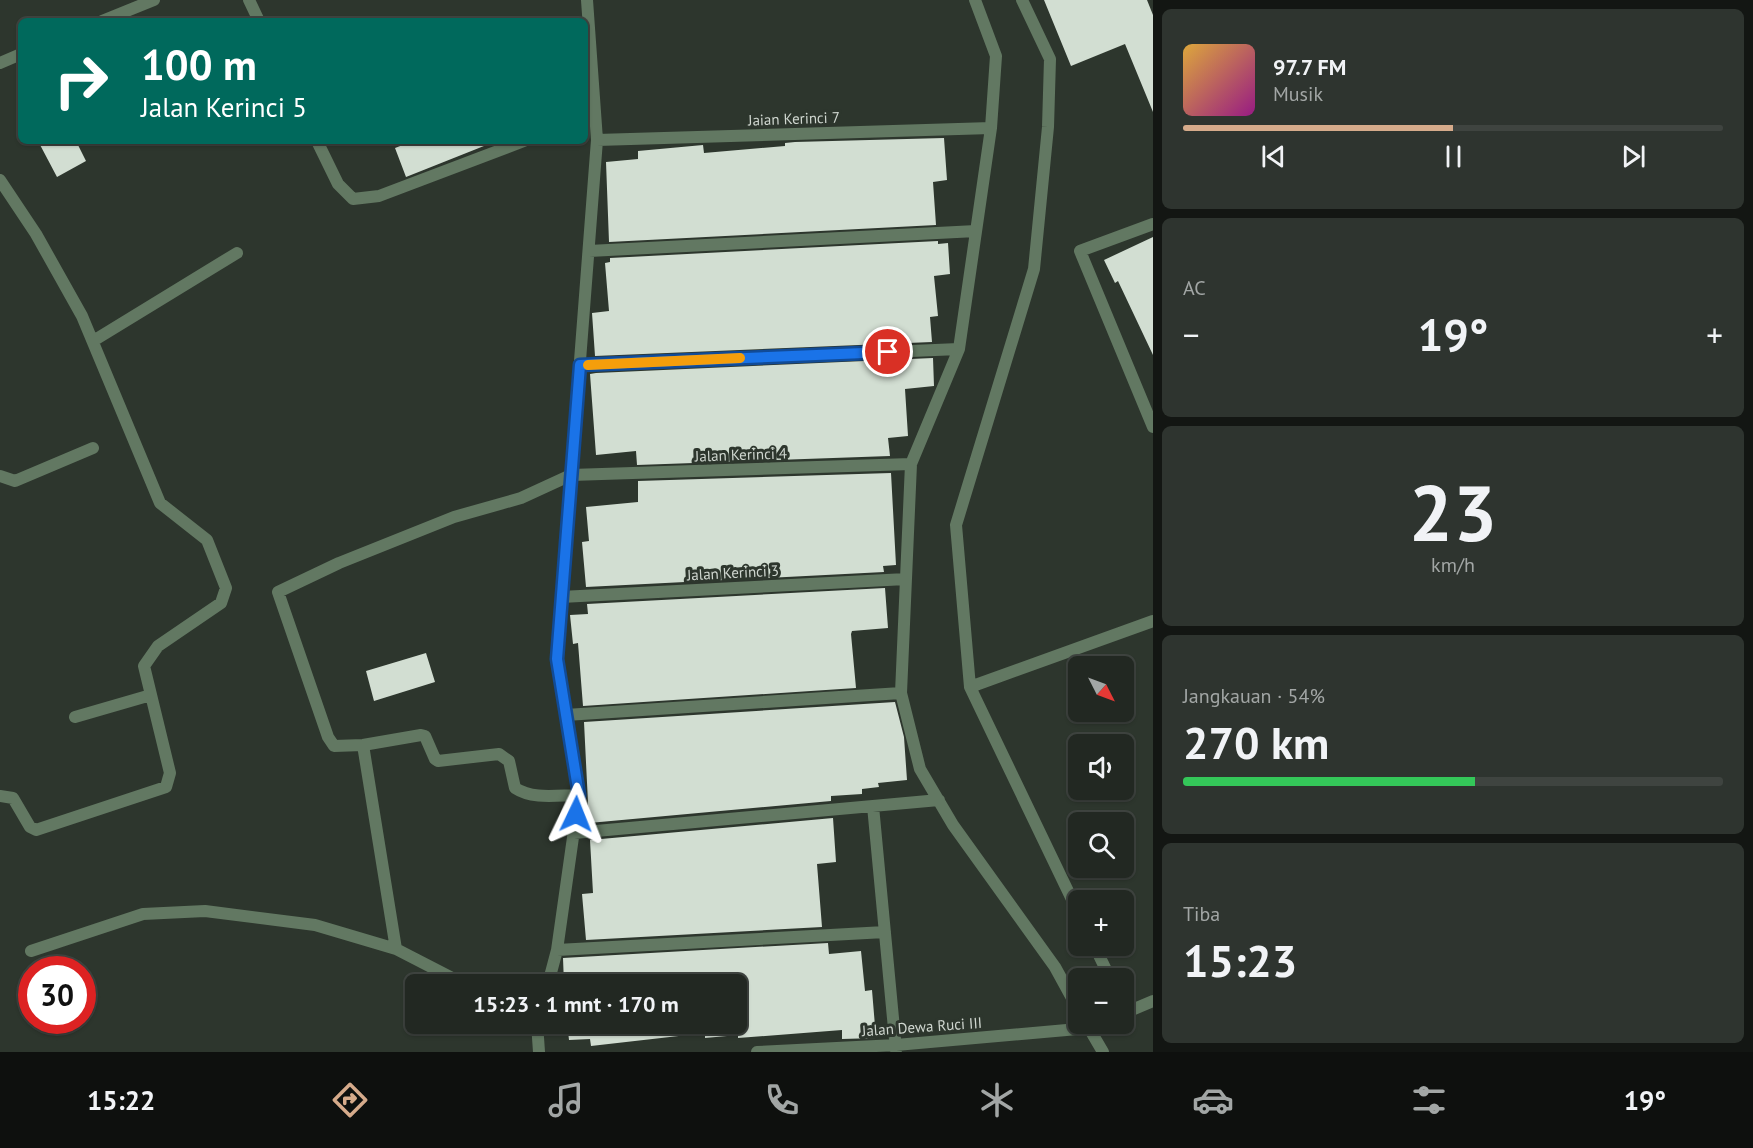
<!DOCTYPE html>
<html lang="id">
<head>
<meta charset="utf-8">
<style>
	:root { --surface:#222822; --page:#2e342f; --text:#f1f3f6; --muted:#a2a6a5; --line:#3f4440; --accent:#d6ab8b }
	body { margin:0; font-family:"PT Sans",sans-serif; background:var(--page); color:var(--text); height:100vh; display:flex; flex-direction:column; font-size:22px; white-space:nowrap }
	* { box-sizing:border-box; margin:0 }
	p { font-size:20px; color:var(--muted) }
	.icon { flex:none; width:33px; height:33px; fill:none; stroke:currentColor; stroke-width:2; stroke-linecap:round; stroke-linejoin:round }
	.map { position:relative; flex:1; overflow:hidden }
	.sheet { display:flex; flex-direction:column; gap:9px; padding:9px; background:#131613; width:600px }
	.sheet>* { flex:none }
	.guide { position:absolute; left:18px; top:18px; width:570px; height:126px; border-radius:9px; box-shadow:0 2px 4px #0004,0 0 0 2px var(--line); background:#00695c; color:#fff; overflow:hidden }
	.needle { width:39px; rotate:132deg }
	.fabs { position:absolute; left:1068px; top:656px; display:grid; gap:12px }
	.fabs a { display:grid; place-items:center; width:66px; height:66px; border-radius:9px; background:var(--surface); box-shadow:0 2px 4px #0004,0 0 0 2px var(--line); font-size:30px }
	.speed { position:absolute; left:18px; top:956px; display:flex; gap:12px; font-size:30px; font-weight:700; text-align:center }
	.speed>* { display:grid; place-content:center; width:78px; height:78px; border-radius:50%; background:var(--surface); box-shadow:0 2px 4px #0004,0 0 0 2px var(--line); line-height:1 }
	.speed .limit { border:9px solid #d22; background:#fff; color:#111 }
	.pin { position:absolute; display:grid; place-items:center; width:51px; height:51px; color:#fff; margin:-26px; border:3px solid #fff; border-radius:50%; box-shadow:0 2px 6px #0007 }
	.me { position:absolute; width:66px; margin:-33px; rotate:2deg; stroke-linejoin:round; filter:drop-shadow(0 0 4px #0008) }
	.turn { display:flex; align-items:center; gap:21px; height:126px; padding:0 24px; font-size:27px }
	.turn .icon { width:78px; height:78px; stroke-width:2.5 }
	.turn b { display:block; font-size:42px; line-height:51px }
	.big { font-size:45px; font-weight:700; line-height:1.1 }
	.sheet .tile { flex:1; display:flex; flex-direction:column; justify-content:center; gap:9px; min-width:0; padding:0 21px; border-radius:9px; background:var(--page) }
	.sheet .dial { align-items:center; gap:0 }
	.dial b { font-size:78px; line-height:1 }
	.song { display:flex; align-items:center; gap:18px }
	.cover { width:72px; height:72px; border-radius:9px; background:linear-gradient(135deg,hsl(40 70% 55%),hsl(310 70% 35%)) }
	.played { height:6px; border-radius:3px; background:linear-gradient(90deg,var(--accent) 50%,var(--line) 50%) }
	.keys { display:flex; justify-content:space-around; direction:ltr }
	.heat { display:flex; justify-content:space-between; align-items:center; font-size:33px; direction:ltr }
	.charge { height:9px; border-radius:4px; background:linear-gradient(90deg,#34c759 54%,var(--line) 0) }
	.trip { position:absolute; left:405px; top:974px; width:342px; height:60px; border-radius:9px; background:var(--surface); box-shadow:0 2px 4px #0004,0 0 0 2px var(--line); font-weight:700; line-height:60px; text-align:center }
	.tab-bar { display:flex; height:96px; justify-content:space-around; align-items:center; background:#0e100e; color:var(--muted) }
	.tab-bar .icon { width:42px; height:42px }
	.tab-bar .active { color:var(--accent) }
	.tab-bar b { font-size:27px; color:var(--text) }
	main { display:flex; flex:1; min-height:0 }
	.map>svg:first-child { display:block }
</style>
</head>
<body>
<main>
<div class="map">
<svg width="1153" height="1052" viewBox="0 0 1153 1052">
	<rect width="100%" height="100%" fill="#2d362d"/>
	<path fill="#d2ded2" d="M1044,0h103l6,15v97l-28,-68 -54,22z
		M944,138l3,42 -14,2 3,43 -327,17 -3,-80 32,-3v-8l65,-6 1,8 81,-7v-3l10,-1z
		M38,141h38l10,20 -29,16z
		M413,141h81v1l-88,35 -11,-29z
		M1153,237v118l-35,-74 -3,2 -11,-23z
		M938,241v3l10,-1 2,31 -16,2 4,40 -8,1 2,25 -337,14 -3,-43 17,-2 -4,-48 5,-1v-4z
		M933,358l1,28 -29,3 3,47 -20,2 2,18 -253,9 -1,-14 -40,4 -6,-81 6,-1z
		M891,473l5,92 -13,1 1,6 -298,15 -4,-45 7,-1 -3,-34 52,-5v-21z
		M885,588l3,40 -36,3 -1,3 5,54 -273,18 -5,-63 -5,1 -3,-29 18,-1 -1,-10z
		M426,653l9,29 -61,19 -8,-30z
		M895,702l9,35 3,43 -29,3 1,4 -17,2v5l-31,2v5l-242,22 -5,-101z
		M833,818l3,44 -19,2 5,63 -236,13 -4,-46 11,-1 -3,-53z
		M828,943l1,11 32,-3 4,40 7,-1 4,48 -34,1v-9l-104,8v-3l-33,3v-5l-114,13 -1,-7 -21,1 -2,-17h169v-39h-172l-1,-26z"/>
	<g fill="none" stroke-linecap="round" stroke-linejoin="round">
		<path stroke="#627862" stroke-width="12" d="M249,0l10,21
			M975,0l21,56 -5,72 -32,221 -48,115 -10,229 19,76 33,56 102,142 23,42
			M1022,0l28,59 -2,68 -14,142 -78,256 14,162 108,225
			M102,21l52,-21
			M0,63l21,-9
			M597,140l394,-12
			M317,141l21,43 15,15 26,-3 145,-55
			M0,180l36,54 46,82 78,187 47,37 19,48 -5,15 -63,43 -14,20 26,107 -4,14 -130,43 -6,-3 -17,-29 -13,-2
			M1153,224l-73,27 73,176
			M589,251l387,-20
			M93,341l144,-88
			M580,365l379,-16
			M0,476l15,5 78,-33
			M561,597l345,-18
			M970,687l183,-66
			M566,715l335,-22
			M75,717l76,-22
			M363,745l33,204
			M579,795c-21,0 -46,5 -64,-7l-6,-27 -10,-7 -61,7 -3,-2 -10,-23 -4,-1 -58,10 -29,1 -6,-9 -50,-145 61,-29 115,-46 67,-19 50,-23 340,-11
			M873,806l23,244
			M574,833l365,-33
			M1094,945l16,33
			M557,950l328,-18
			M31,951l112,-37 62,-3 110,14 81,24 68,35
			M548,984l9,-34 22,-155 -22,-136 40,-519 -10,-140
			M1124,1006l3,6 26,-11
			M537,1023l2,29
			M1086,1023l17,29
			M757,1052l139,-7 193,-17"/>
	</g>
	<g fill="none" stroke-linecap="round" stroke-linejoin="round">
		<defs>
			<path id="route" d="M576,814l3,-19 -22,-136 23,-294 308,-13"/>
		</defs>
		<use href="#route" stroke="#114b97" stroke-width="15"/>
		<use href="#route" stroke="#1a73e8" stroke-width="10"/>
		<path stroke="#f59e0b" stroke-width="10" d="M588,365l152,-7"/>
	</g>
	<g text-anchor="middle" stroke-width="6" stroke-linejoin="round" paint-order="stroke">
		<g font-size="15" fill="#cfd6cf" stroke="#2d362d">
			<text transform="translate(794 119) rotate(-2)" y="5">Jaian Kerinci 7</text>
			<text transform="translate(741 455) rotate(-2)" y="5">Jalan Kerinci 4</text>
			<text transform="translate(733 573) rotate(-3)" y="5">Jalan Kerinci 3</text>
			<text transform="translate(922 1027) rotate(-4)" y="5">Jalan Dewa Ruci III</text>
		</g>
	</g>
</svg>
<div class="fabs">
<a><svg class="needle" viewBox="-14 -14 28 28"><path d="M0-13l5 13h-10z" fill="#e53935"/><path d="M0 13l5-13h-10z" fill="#a2a6a5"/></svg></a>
<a><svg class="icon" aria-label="sound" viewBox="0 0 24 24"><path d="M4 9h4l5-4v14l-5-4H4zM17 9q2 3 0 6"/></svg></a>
<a><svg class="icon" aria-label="search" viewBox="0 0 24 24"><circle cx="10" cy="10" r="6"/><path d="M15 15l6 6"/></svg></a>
<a>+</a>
<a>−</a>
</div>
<div class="speed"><div class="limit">30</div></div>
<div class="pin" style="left:888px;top:352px;background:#d93025"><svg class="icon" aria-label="arrive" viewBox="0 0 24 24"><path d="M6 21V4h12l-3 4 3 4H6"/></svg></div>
<svg class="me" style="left:576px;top:814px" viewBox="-20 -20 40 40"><path d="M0-17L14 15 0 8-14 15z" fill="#1a73e8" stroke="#fff" stroke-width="4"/></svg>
<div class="trip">15:23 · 1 mnt · 170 m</div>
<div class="guide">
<div class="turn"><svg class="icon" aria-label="right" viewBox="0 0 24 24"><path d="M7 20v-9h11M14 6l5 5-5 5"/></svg><div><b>100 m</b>Jalan Kerinci 5</div></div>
</div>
</div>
<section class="sheet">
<div class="tile">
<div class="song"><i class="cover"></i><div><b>97.7 FM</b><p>Musik</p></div></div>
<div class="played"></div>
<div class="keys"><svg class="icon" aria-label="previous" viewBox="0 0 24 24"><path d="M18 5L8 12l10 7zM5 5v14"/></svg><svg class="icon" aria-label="pause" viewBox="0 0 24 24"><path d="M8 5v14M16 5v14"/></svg><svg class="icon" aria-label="next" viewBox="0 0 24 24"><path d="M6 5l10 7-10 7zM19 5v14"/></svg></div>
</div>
<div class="tile"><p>AC</p>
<div class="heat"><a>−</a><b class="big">19°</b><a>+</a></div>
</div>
<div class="tile dial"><b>23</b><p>km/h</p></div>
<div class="tile"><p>Jangkauan · 54%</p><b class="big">270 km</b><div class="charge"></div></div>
<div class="tile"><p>Tiba</p><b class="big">15:23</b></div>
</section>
</main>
<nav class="tab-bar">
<b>15:22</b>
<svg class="icon active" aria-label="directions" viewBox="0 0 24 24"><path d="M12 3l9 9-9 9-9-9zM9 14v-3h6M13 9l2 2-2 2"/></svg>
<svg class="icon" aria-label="music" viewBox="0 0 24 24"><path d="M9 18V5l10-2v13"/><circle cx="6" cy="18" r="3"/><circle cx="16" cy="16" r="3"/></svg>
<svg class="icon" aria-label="phone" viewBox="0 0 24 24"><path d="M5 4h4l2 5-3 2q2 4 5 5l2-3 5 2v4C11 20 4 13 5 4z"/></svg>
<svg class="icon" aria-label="climate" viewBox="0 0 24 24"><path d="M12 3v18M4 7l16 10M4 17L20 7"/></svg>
<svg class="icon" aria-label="car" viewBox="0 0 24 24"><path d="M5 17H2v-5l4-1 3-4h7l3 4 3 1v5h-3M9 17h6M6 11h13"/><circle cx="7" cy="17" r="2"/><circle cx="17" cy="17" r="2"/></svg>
<svg class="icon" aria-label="filters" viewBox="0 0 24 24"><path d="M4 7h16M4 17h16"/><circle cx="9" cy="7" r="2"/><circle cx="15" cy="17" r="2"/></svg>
<b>19°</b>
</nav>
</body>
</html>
